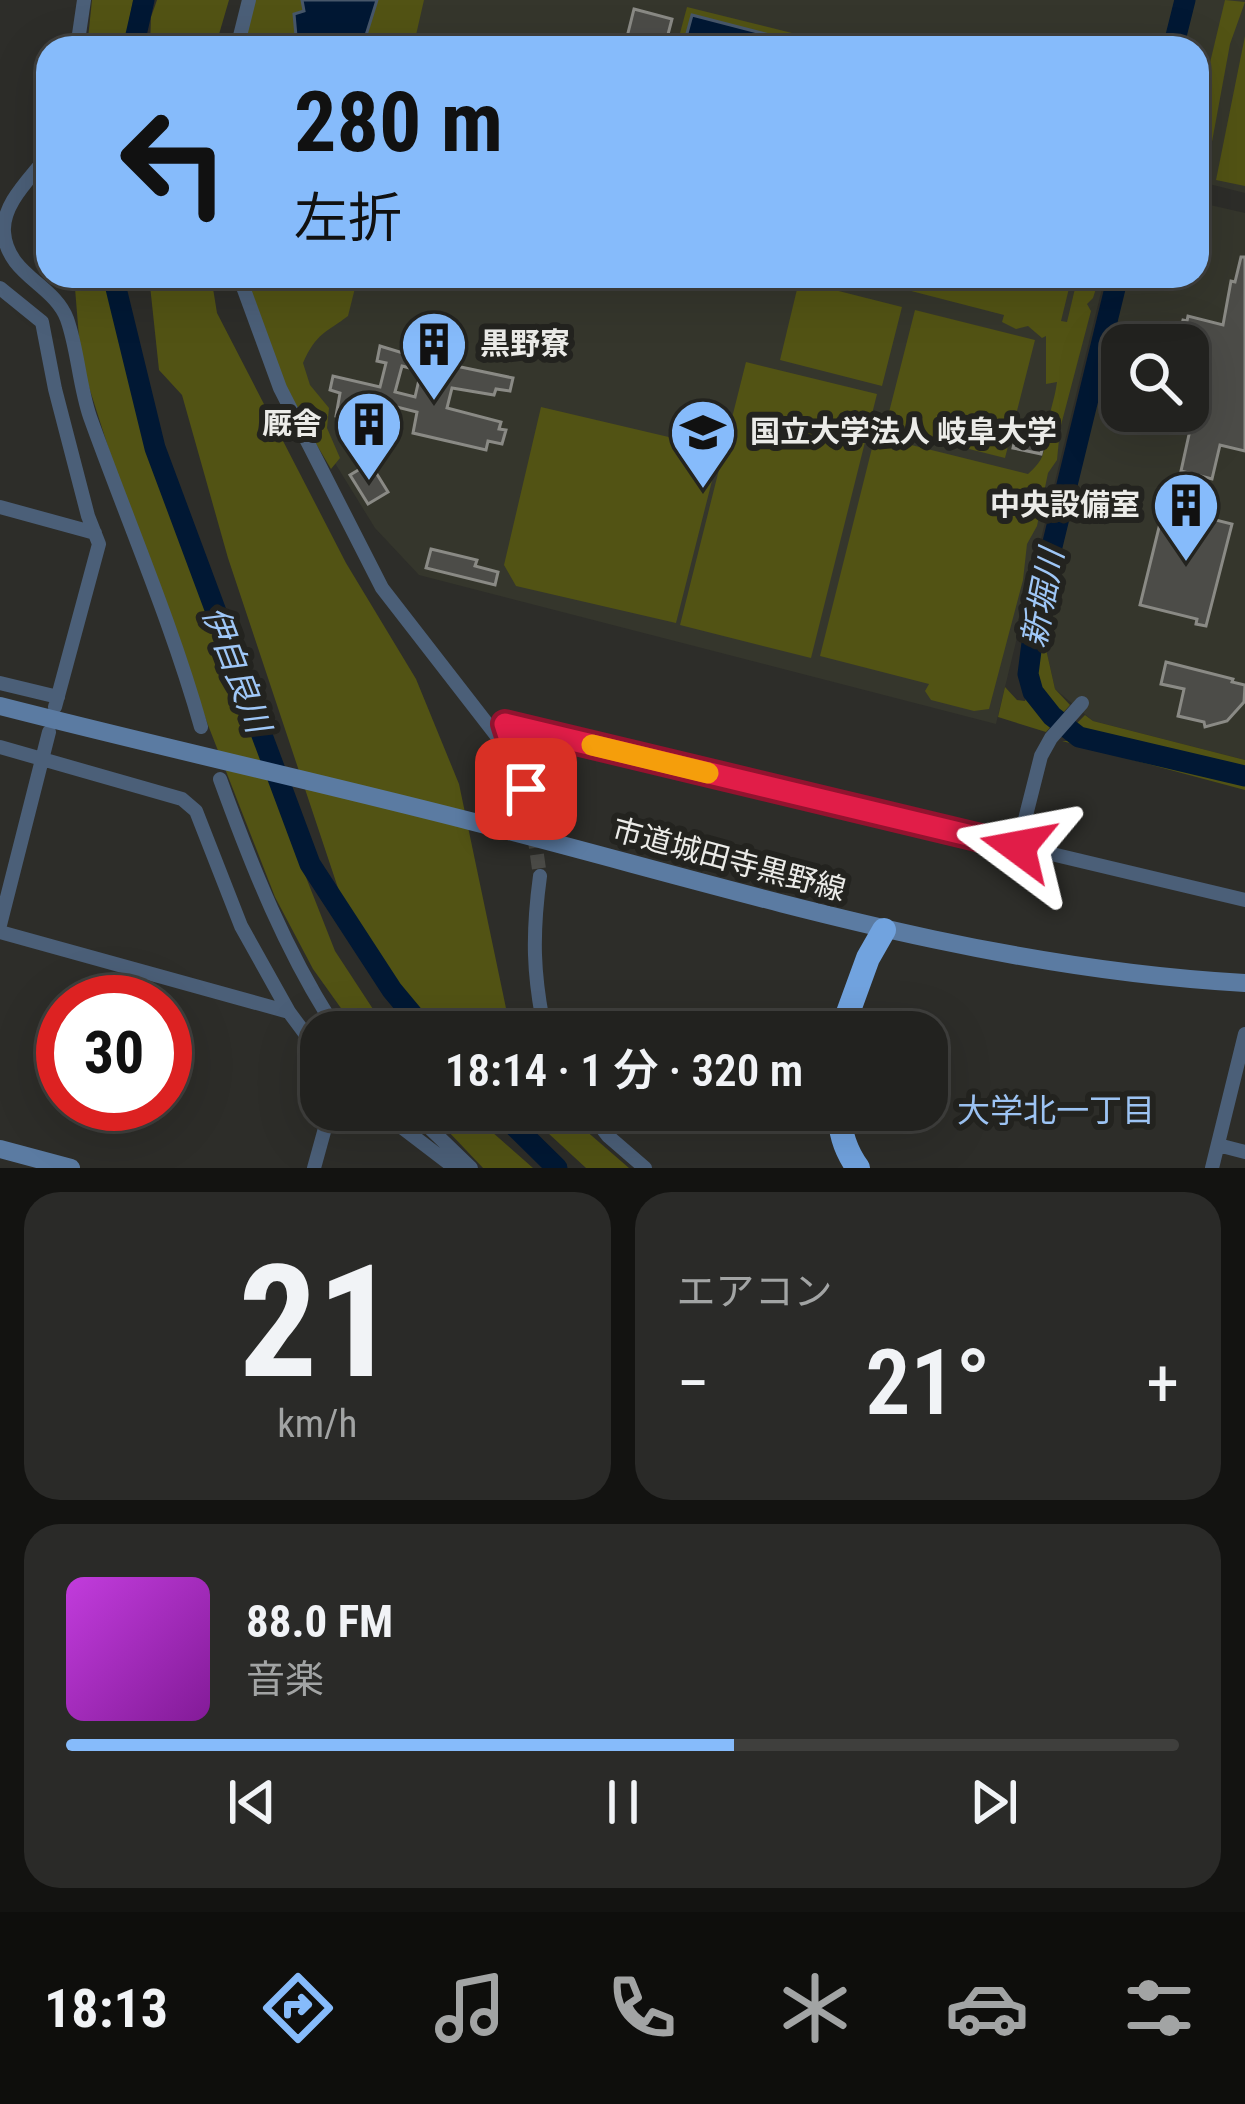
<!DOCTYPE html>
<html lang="ja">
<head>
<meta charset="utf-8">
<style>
	:root { --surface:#22221f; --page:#2a2a28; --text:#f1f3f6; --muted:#a2a4a4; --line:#3f3f3d; --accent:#86bbfb }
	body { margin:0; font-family:"Roboto Condensed","Noto Sans JP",sans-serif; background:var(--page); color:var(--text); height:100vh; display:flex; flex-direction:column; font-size:45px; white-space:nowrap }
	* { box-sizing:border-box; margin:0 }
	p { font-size:39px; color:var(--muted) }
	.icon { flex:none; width:66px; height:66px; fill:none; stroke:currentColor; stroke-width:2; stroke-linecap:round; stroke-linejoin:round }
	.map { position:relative; height:1168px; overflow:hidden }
	.side { display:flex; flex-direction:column; gap:24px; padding:24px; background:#131311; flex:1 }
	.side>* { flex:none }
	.top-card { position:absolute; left:36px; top:36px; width:1173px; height:252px; border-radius:36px; box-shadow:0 12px 48px #0002,0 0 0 3px var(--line); background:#86bbfb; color:#111; overflow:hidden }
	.controls { position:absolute; left:1101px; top:324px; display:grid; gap:24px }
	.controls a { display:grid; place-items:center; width:108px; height:108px; border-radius:24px; background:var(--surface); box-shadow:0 12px 48px #0002,0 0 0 3px var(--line); font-size:60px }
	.speed { position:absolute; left:36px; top:975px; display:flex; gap:24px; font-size:60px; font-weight:700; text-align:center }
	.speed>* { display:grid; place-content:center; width:156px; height:156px; border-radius:50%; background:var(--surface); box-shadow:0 12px 48px #0002,0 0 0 3px var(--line); line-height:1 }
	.speed .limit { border:18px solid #d22; background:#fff; color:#111 }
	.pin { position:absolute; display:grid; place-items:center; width:102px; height:102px; color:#fff; margin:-51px; border-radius:24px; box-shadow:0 6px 18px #0006 }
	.me { position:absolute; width:132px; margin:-66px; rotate:283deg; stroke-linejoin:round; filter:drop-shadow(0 0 9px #0008) }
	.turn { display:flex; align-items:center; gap:42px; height:252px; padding:0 60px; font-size:54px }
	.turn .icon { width:156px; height:156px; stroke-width:2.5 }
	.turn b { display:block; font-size:84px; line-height:102px }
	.big { font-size:90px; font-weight:600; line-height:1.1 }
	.side .card { flex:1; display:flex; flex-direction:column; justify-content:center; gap:18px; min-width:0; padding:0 42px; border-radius:36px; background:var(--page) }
	.side .dial { align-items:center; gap:0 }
	.dial b { font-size:156px; line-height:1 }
	.song { display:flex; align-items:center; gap:36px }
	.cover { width:144px; height:144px; border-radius:18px; background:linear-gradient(135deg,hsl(290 70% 55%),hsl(290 70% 35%)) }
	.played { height:12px; border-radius:6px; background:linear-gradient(90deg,var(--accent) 60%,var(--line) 60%) }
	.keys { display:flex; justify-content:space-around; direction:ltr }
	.heat { display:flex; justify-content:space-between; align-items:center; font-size:66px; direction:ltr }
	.side .tiles { flex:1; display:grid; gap:24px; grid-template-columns:1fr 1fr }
	.card:last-child { grid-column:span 2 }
	.trip { position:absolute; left:300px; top:1011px; width:648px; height:120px; border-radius:36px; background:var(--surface); box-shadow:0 12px 48px #0002,0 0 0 3px var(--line); font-weight:600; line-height:120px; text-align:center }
	.tabs { display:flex; height:192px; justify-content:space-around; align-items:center; background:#0e0e0c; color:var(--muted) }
	.tabs .icon { width:84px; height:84px }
	.tabs .active { color:var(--accent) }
	.tabs b { font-size:54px; color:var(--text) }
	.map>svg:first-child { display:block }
</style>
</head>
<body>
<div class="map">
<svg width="1245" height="1168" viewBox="0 0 1245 1168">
	<rect width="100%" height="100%" fill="#2d2d29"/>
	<path fill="#35362c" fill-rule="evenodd" d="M267,0h978v193l-48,-12v-133h-942z
		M1197,202l48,11v547l-152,-39 -38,-32 -13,-58 85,-355h70zM1122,345h66v66h-66z
		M257,276h848l-109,448 -577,-149 -44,-47 -45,-73z"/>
	<path fill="#525314" d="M92,0h41l-9,48h-37z
		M157,0h72l-14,48h-65l1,-31z
		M244,0h180l-11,48h-181z
		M1225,0l20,2 -15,42 -23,125 -10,2v-54z
		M687,7l109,27v4l14,3 -2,7h-132z
		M1245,36v150l-29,-6z
		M74,276h33l20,92 162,466 46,117 53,81h-30l-45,-63 -38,-72 -67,-172 -83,-225 -44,-138z
		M149,276h62l6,37 129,250 70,116 43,105 52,248h-70l-30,-30 -67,-96 -116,-348 -46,-163 -23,-25z
		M242,276h116l-10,40c-21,16 -32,17 -45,47l7,22 19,23 -2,20 13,30 -9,11 -51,-86z
		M853,276h219l-11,45 6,1 11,-46h22l-7,22 -6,6 4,7 -31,118 -3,31 -9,13 -11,53 -10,18 -4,36 -34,129 -15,2 -43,-11 -6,-9 4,-7 -109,-28 55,-220 153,38c17,-15 16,-21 18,-42 2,-16 9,-33 11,-50l-11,2v-48l-4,2 -14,-12 -12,3 -14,-7 2,-7z
		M799,281l103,26 -20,79 -102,-26z
		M915,310l120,30 -30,118 -120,-30z
		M746,362l131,32 -66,264 -131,-33z
		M541,407l166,39 10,15 -41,162 -160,-37 -12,-21z
		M1042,631l13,58 15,16 -24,27 -48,-15 7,-30 12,13 8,1 11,-27 -5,-40z
		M1085,715l8,6 152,39v12l-164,-39 -7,-7z
		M1062,741h19l164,40v9z
		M428,1110h39l66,58h-50z
		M523,1110h39l67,58h-43z"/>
	<path fill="#011834" stroke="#47576a" stroke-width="3" d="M302,0h75l-15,48h-72l6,-12 -2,-22 10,-3z
		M692,15l89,23 -3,10h-95z"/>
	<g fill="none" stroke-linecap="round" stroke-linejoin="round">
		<path stroke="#011834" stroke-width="21" d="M133,48l11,-48
			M1173,48l12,-48
			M113,276l42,172 155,416 82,126 35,42
			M1118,276l-82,336 -8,62 5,18 19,24 27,21 166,39
			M498,1110l59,58"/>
	</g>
	<path fill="#4c4c48" stroke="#8a8a85" stroke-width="3" fill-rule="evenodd" d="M634,9l38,10 -7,27 -29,-2 1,-5 -10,-2z
		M1241,257h4v194l-25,-6 -8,34 -31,-8 9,-41 -8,-5 17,-65 -11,-3v-12h-11l6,-25 4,1 1,-5 35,9 8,-44 4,1z
		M380,346l75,23 1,-3 57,12 -3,13 -14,-2 -2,6 -42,-7 -5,20 54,14 -2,7 7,1 -4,14 -14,-3 -2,9 -73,-17 4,-21 -20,-5 -8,21 -53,-12 4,-23 -10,-3 3,-14 47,11 6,-24 -9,-2zM402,366l19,5 -6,26 -20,-5z
		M1018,427l28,7 -5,20 -28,-6z
		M370,463l18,29 -20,12 -18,-29z
		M1164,507l68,17 -26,102 -10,-2 1,-5 -57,-14z
		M431,549l46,11 -2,6 23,6 -3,13 -69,-17z
		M1166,662l67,17 -1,3 13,3 -1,17 -17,19 -22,6 -1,-5 -26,-6 6,-27 -23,-5z"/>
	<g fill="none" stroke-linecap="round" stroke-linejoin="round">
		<path stroke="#4a4a46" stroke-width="14" stroke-dasharray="14 7" stroke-linecap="butt" d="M531,813l9,63"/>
		<path stroke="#4b5f78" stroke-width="14" d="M77,48l7,-48
			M237,48l12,-48
			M48,155c-16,22 -46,48 -44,77 3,43 50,52 63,87 11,31 12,66 23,98 37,103 81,204 111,310
			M239,276l41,112 102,200 138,178
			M0,288l42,34 13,67 33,127 11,28 -44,163
			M0,507l95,26
			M0,683l58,14
			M505,724l740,176
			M505,724l26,89
			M0,747l182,52 14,12 45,115 48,86
			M220,779c32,88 66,174 118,253
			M1018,847l23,-91 10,-18 31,-35
			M540,876c-8,59 -7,99 5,156
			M0,925l49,-193
			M0,932l289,80 32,43
			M379,1110l76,58
			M411,1110l60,58
			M588,1110l20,26 37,32
			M1218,1145l27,7
			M314,1168l16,-58
			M1212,1168l33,-134"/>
		<path stroke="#5b7ba2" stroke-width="18" d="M0,706c156,40 314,75 470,115 260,66 504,147 775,162
			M0,1149l71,19"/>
		<path stroke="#71a3df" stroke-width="24" d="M841,1032l27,-74 16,-28
			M840,1110c-1,22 5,40 18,58"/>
	</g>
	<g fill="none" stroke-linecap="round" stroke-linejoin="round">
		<defs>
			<path id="route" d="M526,789l-21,-65 513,123"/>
		</defs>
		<use href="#route" stroke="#92132f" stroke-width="30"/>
		<use href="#route" stroke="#e11d48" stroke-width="21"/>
		<path stroke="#f59e0b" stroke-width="21" d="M592,745l116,28"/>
	</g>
	<defs>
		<symbol id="building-pin" viewBox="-11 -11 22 30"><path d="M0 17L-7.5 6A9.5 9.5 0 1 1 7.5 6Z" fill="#86bbfb" stroke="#23231f"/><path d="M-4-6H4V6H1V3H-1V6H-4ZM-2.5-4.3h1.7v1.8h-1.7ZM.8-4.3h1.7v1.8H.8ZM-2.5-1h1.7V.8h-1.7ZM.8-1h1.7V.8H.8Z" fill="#111"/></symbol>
		<symbol id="university-pin" viewBox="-11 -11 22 30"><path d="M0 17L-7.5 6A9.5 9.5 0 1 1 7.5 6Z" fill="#86bbfb" stroke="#23231f"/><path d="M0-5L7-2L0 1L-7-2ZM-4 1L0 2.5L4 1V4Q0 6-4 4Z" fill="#111"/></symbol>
	</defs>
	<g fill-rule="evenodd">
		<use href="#building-pin" x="396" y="306" width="76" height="104"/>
		<use href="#building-pin" x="331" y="386" width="76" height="104"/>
		<use href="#university-pin" x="665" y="394" width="76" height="104"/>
		<use href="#building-pin" x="1148" y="467" width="76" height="104"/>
	</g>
	<g text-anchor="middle" stroke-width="12" stroke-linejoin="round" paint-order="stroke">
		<g font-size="30" font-weight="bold" fill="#ebebe8" stroke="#23231f" text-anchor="start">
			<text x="480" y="354">黒野寮</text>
			<text x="322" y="434" text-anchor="end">厩舎</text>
			<text x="750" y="442">国立大学法人 岐阜大学</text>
			<text x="1140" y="515" text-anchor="end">中央設備室</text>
		</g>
		<g font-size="30" fill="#ebebe8" stroke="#23231f">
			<text transform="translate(729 860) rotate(15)" y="10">市道城田寺黒野線</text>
		</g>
		<g font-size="33" font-style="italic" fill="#9fc7f7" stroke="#23231f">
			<text transform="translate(1042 598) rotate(-79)" y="12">新堀川</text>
			<text transform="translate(237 669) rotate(69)" y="12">伊自良川</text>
		</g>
		<g font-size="33" fill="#9dc4f4" stroke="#23231f">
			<text x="1056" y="1122">大学北一丁目</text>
		</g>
	</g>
</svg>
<div class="controls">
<a><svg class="icon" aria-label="search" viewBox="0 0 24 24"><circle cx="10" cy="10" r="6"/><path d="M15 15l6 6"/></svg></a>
</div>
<div class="speed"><div class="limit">30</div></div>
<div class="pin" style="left:526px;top:789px;background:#d93025"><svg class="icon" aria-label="arrive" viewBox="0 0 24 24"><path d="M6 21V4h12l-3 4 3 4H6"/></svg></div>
<svg class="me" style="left:1018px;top:847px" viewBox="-20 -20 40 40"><path d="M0-17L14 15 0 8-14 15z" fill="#e11d48" stroke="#fff" stroke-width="4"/></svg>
<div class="trip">18:14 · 1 分 · 320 m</div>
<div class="top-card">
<div class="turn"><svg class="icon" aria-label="left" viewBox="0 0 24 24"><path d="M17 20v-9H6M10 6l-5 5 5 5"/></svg><div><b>280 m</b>左折</div></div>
</div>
</div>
<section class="side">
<div class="tiles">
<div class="card dial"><b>21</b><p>km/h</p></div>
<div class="card"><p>エアコン</p>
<div class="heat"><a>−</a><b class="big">21°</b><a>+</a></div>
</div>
<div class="card">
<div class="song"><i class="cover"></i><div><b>88.0 FM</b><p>音楽</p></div></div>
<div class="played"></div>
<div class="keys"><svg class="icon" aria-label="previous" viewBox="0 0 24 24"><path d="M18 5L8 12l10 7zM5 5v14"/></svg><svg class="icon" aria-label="pause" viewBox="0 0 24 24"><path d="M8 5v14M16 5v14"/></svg><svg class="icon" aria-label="next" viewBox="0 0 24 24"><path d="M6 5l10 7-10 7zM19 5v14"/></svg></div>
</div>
</div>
</section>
<nav class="tabs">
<b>18:13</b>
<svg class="icon active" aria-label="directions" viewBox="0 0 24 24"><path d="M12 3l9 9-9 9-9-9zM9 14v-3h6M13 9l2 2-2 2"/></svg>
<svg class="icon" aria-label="music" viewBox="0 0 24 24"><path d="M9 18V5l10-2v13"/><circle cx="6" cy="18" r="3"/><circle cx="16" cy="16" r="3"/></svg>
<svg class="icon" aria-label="phone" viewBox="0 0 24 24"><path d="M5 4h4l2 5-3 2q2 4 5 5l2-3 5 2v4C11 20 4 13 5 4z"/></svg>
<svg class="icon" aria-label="climate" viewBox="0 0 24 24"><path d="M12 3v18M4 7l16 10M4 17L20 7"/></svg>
<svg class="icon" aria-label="car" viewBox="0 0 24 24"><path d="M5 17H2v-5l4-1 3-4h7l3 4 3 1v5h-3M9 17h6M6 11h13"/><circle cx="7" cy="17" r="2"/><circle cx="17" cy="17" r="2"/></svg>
<svg class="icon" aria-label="filters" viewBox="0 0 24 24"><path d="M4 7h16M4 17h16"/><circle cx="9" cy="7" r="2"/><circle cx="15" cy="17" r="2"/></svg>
</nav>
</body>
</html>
